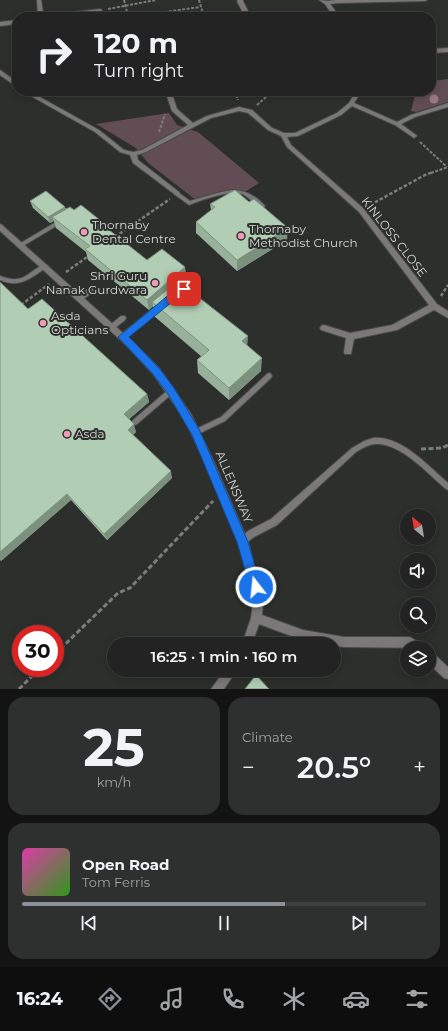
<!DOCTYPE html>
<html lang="en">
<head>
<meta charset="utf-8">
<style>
	:root { --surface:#222322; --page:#2e2f2f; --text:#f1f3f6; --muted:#a2a4a5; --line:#3f4040; --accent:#8c9099 }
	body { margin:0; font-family:Montserrat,sans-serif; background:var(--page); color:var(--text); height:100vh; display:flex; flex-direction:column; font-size:15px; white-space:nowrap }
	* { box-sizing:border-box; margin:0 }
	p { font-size:13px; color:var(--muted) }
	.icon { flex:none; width:22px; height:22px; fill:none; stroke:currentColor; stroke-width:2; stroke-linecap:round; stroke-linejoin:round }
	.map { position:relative; height:689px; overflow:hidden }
	.details { display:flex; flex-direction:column; gap:8px; padding:8px; background:#131313; flex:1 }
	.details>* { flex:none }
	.hud { position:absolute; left:12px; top:12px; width:424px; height:84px; border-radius:16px; box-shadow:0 2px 10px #0003,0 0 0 1px var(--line); background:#222322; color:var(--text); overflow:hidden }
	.needle { width:26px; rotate:330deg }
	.controls { position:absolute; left:400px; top:509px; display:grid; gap:8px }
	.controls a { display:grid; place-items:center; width:36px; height:36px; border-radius:50%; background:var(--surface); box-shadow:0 2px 10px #0003,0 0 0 1px var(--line); font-size:20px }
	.speed { position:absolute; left:12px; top:625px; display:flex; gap:8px; font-size:20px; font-weight:700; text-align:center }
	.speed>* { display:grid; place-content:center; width:52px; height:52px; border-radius:50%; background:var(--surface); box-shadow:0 2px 10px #0003,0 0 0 1px var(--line); line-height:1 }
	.speed .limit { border:6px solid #d22; background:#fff; color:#111 }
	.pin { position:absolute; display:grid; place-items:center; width:34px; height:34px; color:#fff; margin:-17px; border-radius:8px; box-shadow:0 2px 6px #0006 }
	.me { position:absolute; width:44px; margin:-22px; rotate:344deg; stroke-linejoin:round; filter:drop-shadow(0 0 3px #0008) }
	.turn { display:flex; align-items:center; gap:14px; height:84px; padding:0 16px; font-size:18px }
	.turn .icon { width:52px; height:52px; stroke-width:2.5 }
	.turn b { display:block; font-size:28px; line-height:34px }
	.big { font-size:30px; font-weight:600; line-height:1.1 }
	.details .card { flex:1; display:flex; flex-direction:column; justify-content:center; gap:6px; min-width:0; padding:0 14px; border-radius:16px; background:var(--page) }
	.details .dial { align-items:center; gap:0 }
	.dial b { font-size:52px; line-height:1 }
	.song { display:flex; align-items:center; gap:12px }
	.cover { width:48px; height:48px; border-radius:6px; background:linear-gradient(135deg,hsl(320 70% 55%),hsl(110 70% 35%)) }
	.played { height:4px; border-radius:2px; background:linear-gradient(90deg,var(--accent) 65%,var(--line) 65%) }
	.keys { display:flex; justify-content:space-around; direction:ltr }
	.heat { display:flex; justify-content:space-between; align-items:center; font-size:22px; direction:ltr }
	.details .tiles { flex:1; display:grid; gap:8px; grid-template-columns:1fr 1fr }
	.card:last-child { grid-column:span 2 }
	.trip { position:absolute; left:107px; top:637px; width:234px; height:40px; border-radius:20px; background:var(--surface); box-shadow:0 2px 10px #0003,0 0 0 1px var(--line); font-weight:600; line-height:40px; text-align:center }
	.dock { display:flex; height:64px; justify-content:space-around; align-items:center; background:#0e0e0e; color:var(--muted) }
	.dock .icon { width:28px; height:28px }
	.dock .active { color:var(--accent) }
	.dock b { font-size:18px; color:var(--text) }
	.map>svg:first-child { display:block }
</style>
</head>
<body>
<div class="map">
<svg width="448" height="689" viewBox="0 0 448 689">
	<rect width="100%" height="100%" fill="#2d2f2d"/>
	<path fill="#634d54" d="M448,79v23l-32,10 -5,-1 5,-20h15v-10z
		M169,113l8,12 21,7 61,51 -16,10h-14l-33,7 -48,-37 -12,-15 -40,-24z"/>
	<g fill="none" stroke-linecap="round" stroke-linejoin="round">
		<defs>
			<path id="service" d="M232,190c14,0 24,6 33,16l-1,1c-8,1 -14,-10 -22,-13 -13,-4 -40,6 -53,11l-15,-11 1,-1h4l11,8 27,-8z
				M61,219l2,1 1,1 -1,1 -40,24h-4l-1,-1 1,-1z
				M45,264l2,1 1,1 -1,1c-16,11 -28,22 -47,13v-4c25,9 25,-3 45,-12z
				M89,288h4l1,2 -1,2 -11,8h-4l-1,-2 1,-2z
				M156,306h4l1,2 -1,2 -36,29h-4l-1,-2 1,-2z
				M121,316h4l1,2 -1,2 -11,9h-4l-1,-2 1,-2z
				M269,373l2,1 1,2 -1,2 -46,43 -27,13 -2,1 -2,-1 -1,-2 1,-2 27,-13 46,-43z
				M171,388l2,1 1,2 -1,2 -36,31 -2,1 -2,-1 -1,-2 1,-2 36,-31z
				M373,438c28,-3 55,28 75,45v7l-2,-1c-18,-15 -45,-46 -70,-45 -7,0 -13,4 -20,8l-79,73 -23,12 -11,8 -3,-1 -1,-3 1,-3 8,-7 23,-12 81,-71 12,-7z"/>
			<path id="minor" d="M37,0h4l3,17h-6z
				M238,0h5v1l8,16h-6l-8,-16z
				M319,0l9,1 7,-1h92l-2,1 -87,2 -8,1 10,13h-6l-9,-13z
				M100,9l2,1v2l-41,5h-17l3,-2z
				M142,13l2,1 1,3h-6l1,-3z
				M17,20v4l-17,2v-4z
				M448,48v4l-17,1v-4z
				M0,70l17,12v5l-17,-12z
				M22,91h7l70,39 25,20 9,2 9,-2 46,-25 -16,-14 -7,-20h6l6,18 16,14 14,-7 32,-9 13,3 20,18 12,5h11l42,-20 12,-10 7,-12h6l-8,12 43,19 14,-7 37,-12v4l-33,10 -14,7 15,11 1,1 -3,2 -19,-13 -43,-19 -11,9 -43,21 -11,1 4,8 72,63 74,96 11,7v7l-14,-8 -37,20 -43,9 -3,15h-6l-1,-2 2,-14 -25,-8 -1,-2 1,-2 3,-1 26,8 42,-8 37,-20 -70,-93 -72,-65 -6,-11 -13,-6 -20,-17 -9,-2 -28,7 -65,34 -9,3 1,5 41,32 1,2 -3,2 -44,-33 -3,-8 -10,-3 -25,-20z
				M0,224l2,1 131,117 26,26 32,46 23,48 34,79 15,62 -1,12 41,15 41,7h66l12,7 1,4 -79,-1 -10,-1v-2c-27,0 -50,-11 -75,-20l-7,20h-10l9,-26 2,-15 -3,-16 -12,-46 -31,-74 -22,-47 -32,-46 -26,-28 -127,-115z
				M429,652l4,1 15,14v12l-4,-1 -15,-14z
				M225,670h12l-13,19h-13z"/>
		</defs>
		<use href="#service" stroke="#484a48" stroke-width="2"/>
		<use href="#minor" stroke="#484a48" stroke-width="2"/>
		<path stroke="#7b7d7b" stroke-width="2" stroke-dasharray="3 1.5" stroke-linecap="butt" d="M124,0l4,16h5
			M199,0l5,17
			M108,9l48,-9
			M151,14l49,-7
			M234,91l4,9
			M257,105l16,-14
			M159,132l6,-18
			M420,142l27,25
			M431,173l17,-6"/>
		<path stroke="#7b7d7b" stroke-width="2.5" stroke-dasharray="3.5 2" stroke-linecap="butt" d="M370,205l55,-30 8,-3
			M115,237l55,-38
			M66,272l24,-17
			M441,296l7,-11
			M21,305l28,-21"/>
		<path stroke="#7b7d7b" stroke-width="3" stroke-dasharray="5 2.5" stroke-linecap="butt" d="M421,449l21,-1 6,-3
			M55,654l63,-61 12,-5 83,-87
			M19,689l21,-21"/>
		<use href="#service" fill="#7b7879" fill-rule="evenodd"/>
		<use href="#minor" fill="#7b7879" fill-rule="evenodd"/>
	</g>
	<circle fill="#997882" cx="434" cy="99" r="4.5"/>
	<path fill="#98b19b" d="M30,201l44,9 32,18 41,32 38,7 1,11 -6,5 67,63 14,25 -32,29 -31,-27 -1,-13 5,-3 -48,-41 -1,-10 -4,4 -61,-50 -2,-8 -30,-24 -2,-7 -4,2 -17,-15z
		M210,204l77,36 -50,31 -41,-38v-11l15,-12z
		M28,309l119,85 2,8 -20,17 7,13 -3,3 39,43 -65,62 -36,-40 -70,61z"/>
	<path fill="#7c907e" d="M65,207l2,6 -15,4 2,4 -4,2 -2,-6z
		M288,228l-1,12 -50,31v-11z
		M185,267l1,11 -31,27 -3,-3 1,4 -4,4 -2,-10z
		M248,336l-1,14 -5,-9z
		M262,358l-1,13 -32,29v-12z
		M147,394l2,8 -23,20 -2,-8z
		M134,424l2,8 -6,5 -2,-7z
		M171,471l1,7 -65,62 -3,-6z
		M67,494l4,6 -70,61 -1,-1v-8z"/>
	<path fill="#b1ceb4" stroke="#7c907e" d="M235,190l14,12 5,-3 34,29 -51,32 -41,-38 19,-15 -5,-3z
		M46,191l19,16 -17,10 -18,-16z
		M81,205l25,20 -2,1 43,34 15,-11 23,18 -38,33 -62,-51 5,-3 -38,-29 18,-10 4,3z
		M178,281l70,55 -6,5 20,17 -33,30 -32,-28 12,-10 -57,-48z
		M0,282l28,27 14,-10 105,95 -23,20 10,10 -6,6 43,41 -67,63 -37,-40 -67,58z
		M256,675l13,14h-24z"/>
	<path fill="#1a73e8" stroke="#114b97" d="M184,286l3,1 1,2 -1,2 -4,2 -54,44 30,31 15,20 25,41 49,113 13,45 -1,4 -4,2 -5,-2 -1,-4 -13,-45 -45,-107 -24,-41 -16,-21 -34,-36 59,-49z"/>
	<g fill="#ef9ab8" stroke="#2d2f2d" stroke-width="1.5">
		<circle cx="84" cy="232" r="4"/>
		<circle cx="241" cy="236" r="4"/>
		<circle cx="155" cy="283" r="4"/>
		<circle cx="43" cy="323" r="4"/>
		<circle cx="67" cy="434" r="4"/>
	</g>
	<g text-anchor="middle" stroke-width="4" stroke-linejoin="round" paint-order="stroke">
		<g font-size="12" fill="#d5d7d5" stroke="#2d2f2d" text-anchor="start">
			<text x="92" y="229">Thornaby<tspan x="92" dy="14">Dental Centre</tspan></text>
			<text x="249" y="233">Thornaby<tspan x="249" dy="14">Methodist Church</tspan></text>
			<text x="147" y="280" text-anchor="end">Shri Guru<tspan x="147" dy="14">Nanak Gurdwara</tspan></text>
			<text x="51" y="320">Asda<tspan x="51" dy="14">Opticians</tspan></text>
			<text x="75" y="438">Asda</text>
		</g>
		<g font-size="12" fill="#d5d7d5" stroke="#2d2f2d">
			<text transform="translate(394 237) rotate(52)" y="4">KINLOSS CLOSE</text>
			<text transform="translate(234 487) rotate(67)" y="4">ALLENSWAY</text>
		</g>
	</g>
</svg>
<div class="controls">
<a><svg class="needle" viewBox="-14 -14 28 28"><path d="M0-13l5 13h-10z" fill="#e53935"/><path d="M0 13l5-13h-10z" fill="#a2a4a5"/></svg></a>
<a><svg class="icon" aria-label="sound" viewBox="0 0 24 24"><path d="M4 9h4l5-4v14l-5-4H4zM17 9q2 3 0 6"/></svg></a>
<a><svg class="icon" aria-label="search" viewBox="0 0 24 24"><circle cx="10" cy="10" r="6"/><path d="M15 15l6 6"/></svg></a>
<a><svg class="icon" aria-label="layers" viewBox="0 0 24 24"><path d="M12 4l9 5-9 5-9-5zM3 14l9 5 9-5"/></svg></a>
</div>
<div class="speed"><div class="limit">30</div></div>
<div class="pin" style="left:184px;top:289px;background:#d93025"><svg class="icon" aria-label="arrive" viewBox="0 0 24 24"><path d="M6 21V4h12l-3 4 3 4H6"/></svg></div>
<svg class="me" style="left:256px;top:587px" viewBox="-20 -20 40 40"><circle r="17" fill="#1a73e8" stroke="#fff" stroke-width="3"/><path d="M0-11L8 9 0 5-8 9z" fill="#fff"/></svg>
<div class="trip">16:25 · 1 min · 160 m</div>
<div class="hud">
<div class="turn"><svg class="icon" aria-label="right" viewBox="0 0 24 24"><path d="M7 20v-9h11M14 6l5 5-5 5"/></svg><div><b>120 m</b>Turn right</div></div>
</div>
</div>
<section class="details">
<div class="tiles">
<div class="card dial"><b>25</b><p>km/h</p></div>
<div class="card"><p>Climate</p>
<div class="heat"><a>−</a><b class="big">20.5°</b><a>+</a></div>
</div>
<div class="card">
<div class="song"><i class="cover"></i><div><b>Open Road</b><p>Tom Ferris</p></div></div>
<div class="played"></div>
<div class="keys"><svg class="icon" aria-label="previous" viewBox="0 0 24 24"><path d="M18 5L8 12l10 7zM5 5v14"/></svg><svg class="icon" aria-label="pause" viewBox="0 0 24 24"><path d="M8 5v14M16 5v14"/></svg><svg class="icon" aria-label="next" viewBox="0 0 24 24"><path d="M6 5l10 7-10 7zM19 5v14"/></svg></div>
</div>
</div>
</section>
<nav class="dock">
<b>16:24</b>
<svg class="icon active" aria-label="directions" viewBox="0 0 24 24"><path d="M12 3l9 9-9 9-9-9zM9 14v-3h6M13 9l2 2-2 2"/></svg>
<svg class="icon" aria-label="music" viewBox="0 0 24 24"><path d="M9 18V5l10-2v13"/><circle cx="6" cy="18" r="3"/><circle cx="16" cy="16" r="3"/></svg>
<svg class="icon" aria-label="phone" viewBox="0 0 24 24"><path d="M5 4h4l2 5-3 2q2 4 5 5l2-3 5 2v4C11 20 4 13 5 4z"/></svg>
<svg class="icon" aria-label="climate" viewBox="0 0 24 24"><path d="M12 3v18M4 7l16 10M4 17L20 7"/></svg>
<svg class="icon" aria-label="car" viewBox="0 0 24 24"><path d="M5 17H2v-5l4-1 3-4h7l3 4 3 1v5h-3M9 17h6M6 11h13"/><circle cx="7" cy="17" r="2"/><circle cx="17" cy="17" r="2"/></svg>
<svg class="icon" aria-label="filters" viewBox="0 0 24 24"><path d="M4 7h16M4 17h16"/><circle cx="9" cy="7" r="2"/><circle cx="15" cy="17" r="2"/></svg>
</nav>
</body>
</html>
